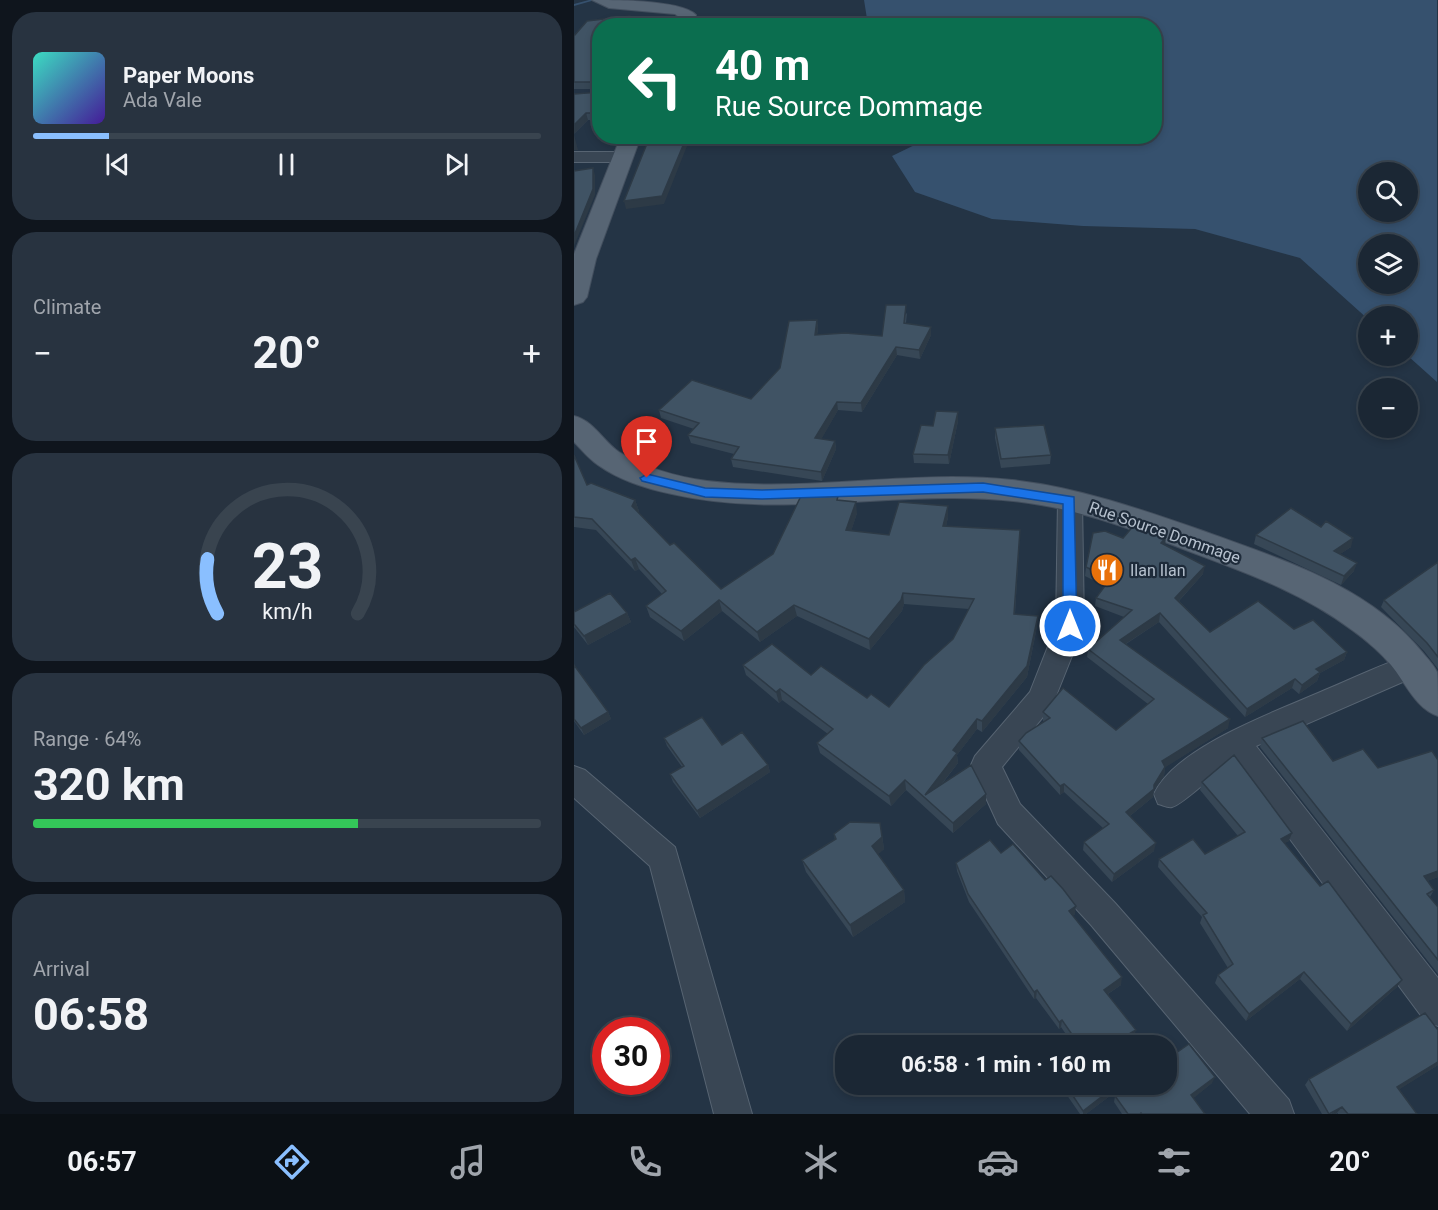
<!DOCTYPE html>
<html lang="en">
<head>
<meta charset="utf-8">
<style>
	:root { --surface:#1b2734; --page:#283340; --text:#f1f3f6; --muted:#a0a5ac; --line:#39444f; --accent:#8abfff }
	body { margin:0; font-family:Roboto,sans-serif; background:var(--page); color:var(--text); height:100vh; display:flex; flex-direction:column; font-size:22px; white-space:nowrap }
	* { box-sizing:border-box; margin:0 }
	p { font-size:20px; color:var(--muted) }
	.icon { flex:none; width:33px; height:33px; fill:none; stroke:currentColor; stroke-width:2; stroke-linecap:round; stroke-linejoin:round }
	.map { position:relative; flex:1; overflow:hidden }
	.panel { display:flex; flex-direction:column; gap:12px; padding:12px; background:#0f151d; width:574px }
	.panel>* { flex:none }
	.banner { position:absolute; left:18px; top:18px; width:570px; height:126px; border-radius:24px; box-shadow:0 3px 9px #0003,0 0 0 2px var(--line); background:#0b6e4f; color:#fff; overflow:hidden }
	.fabs { position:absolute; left:784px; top:162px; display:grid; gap:12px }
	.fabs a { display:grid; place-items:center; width:60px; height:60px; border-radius:50%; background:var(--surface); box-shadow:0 3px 9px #0003,0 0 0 2px var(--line); font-size:30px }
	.speed { position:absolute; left:18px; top:1017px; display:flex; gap:12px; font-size:30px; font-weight:700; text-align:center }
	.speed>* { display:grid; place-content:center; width:78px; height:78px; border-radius:50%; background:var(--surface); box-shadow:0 3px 9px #0003,0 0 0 2px var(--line); line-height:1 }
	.speed .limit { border:9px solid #d22; background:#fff; color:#111 }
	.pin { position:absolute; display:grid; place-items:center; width:51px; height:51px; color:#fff; margin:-62px -26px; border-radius:50% 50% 50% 0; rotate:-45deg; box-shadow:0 0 6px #0007 }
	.pin .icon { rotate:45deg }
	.me { position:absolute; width:66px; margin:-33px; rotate:0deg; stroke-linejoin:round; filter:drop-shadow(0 0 4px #0008) }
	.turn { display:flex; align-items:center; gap:21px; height:126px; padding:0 24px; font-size:27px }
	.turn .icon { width:78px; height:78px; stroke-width:2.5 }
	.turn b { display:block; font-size:42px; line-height:51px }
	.big { font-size:45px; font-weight:700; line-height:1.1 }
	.panel .card { flex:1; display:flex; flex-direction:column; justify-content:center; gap:9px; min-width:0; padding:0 21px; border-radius:24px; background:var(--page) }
	.panel .dial { align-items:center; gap:0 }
	.dial svg { height:156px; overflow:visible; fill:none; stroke:var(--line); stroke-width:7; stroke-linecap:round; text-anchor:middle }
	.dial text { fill:var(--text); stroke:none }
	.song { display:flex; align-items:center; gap:18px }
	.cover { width:72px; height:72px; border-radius:9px; background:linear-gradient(135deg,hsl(170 70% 55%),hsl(260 70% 35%)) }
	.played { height:6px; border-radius:3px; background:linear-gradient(90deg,var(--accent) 15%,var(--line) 15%) }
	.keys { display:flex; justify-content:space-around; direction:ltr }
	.heat { display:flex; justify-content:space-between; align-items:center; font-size:33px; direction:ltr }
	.charge { height:9px; border-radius:4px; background:linear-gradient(90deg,#34c759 64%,var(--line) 0) }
	.trip { position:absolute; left:261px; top:1035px; width:342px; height:60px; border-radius:24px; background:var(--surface); box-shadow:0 3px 9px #0003,0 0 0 2px var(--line); font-weight:700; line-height:60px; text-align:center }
	.tabs { display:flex; height:96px; justify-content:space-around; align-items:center; background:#0b1015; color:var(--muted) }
	.tabs .icon { width:42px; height:42px }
	.tabs .selected { color:var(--accent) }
	.tabs b { font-size:27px; color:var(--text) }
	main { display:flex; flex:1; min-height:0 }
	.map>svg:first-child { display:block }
</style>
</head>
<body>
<main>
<section class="panel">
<div class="card">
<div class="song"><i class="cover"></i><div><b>Paper Moons</b><p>Ada Vale</p></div></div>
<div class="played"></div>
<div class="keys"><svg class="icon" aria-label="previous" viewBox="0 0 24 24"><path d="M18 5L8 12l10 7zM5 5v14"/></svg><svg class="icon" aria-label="pause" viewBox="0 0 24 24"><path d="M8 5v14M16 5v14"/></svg><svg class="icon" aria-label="next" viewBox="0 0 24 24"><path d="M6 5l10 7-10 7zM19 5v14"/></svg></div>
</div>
<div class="card"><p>Climate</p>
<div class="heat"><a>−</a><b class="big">20°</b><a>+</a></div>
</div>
<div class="card dial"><svg viewBox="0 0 100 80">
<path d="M14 69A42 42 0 1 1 86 69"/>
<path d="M14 69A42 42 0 0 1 9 41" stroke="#8abfff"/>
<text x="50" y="56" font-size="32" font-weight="700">23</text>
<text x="50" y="72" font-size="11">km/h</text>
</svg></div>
<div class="card"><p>Range · 64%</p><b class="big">320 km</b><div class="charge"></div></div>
<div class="card"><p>Arrival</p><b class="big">06:58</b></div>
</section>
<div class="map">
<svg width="864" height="1114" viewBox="0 0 864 1114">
	<rect width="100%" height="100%" fill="#243445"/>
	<path fill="#36516e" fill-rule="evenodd" d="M290,0h573v382l-29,-26v-40h-39v4l-69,-62 -105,-29 -112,-3 -91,-7 -77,-27 -23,-36 39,-19 223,-1v-110l-286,-1zM795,172h39v40h-39zM795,244h39v40h-39z"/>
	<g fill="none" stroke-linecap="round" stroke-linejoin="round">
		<path fill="#36516e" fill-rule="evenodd" d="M15,0h6l-21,6v-2z"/>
		<defs>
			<path id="minor" d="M0,152h47l8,5 -8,5h-47z
				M496,493l9,2 3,6 2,125 -32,80 -50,61 18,37 95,99 174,197 5,14h-44l-159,-189 -93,-101 -27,-59 4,-9 55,-64 26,-66 2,-125 3,-6z
				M837,655l10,3 4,8 -4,8 -165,72 182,232v48l-13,-5 -193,-260c-14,9 -48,43 -60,46 -5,1 -9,-2 -14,-3l-4,-10c22,-48 124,-83 171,-104 29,-12 57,-26 86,-35z
				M0,766l11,4 90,77 77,267h-38l-64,-248 -76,-68z"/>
			<path id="major" d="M18,0c23,0 90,0 104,15l-2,11h-17l2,-9 -4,-3 -66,-6z
				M47,136h20l-45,123 -9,38 -4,5 -9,3v-51z
				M0,416c20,5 29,25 45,36 26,16 59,25 88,29 102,12 204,-12 305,-1 66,7 131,30 194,52 77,28 163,54 216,120 5,6 12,13 15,20 1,11 1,32 1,44 -23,-8 -32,-33 -47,-51 -11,-13 -25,-25 -39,-35 -49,-37 -105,-57 -161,-78 -49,-19 -98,-38 -150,-47 -122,-22 -246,17 -369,-11 -25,-5 -53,-14 -74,-29 -9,-6 -17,-16 -24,-23z"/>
		</defs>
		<use href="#minor" stroke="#576472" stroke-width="2"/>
		<use href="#major" stroke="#434f5e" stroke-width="2"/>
		<use href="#minor" fill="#394654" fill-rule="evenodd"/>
		<use href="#major" fill="#576574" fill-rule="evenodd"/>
	</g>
	<path fill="#374756" d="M56,16l2,10h-32v63h-26v-53l13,-15z
		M26,92v28h-12l-14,14z
		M333,313l-1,10 25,12 -11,24 -23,-4 -35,57 -24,-2 -17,29 14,2 1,8 -14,32 -89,-14 -2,-8 3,-5 -43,-11 -3,-8 6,-6 -33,-11 -2,-8 92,-11 29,-31 37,-48 1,8 -1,7 65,1z
		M384,421l-9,43 -35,-1 -1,-9 20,-28z
		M421,428l56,27 -1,9 -49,4 -6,-30z
		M0,455l13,30 48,15 4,11 -1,2 32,32 51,44 52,-35 66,-54 18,13 -6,18 38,4 59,-18 -2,9 74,4 -5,84 22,12 -10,51 -45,55 -5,-3 -20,26 1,8 -16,21 44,20 -33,29 -47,-43 -15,16 -71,-53 -3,-10 11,-9 -46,-34 -3,3 -33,-28 -3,-10 68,10 78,32 64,-68 16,-30 -65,-5 -2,7 -32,39 -73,-34 -37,26 -38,-31 -38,30 -34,-24 -4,-11 16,-12 -23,-25 -4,2 -39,-41 -22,-3z
		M747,527l30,20 -11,7 14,17 -13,14 -87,-41 2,-9z
		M549,538l42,7 38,29 -24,27 31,31 84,-3 53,23 -3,8 -24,13 -3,8 -18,13 -7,-6 -47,29 -86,-95 -33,22 102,84 -63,39 -1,9 -10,14 -1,7 -23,19 24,35 -42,31 -29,-32 1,-8 19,-14 -39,-36 -4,3 -41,-45v-9l25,-19 -1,-1v-9l73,18 32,-26 -61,-47 1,-8 36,-32 -29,-11 1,-8 9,-12 -20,-10 1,-9z
		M864,562v107l-14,-18 -43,-44 3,-7z
		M0,612l53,1 4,9 -43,23 -14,-18z
		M0,665l34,47 3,7 -27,16 -10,-14z
		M90,738l58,7 46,20 2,7 -70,46 -27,-36 -3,-8 12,-7 -15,-21z
		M688,738l71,23 45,7 60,-8v117l-11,4 7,9 -4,7 8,10v67l-178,-227z
		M628,782l87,59 -5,2 113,144 -50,44 -47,-52 -54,42 -31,-38 3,-8 10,-7 -28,-45 2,-6 -44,-50 1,-8 46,-5 33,-18 -38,-46z
		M260,834l48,1 2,14 -6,5 26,36 1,12 -52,35 -47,-65 -4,-12 33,-20z
		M427,853l44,27 30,34 -3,2 49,69 -13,9 26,43 -15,9h-45l-13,-19 -2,2 -23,-31 -2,1 -65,-97 -12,-31 -1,-8z
		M864,1030v35l-39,24 18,25h-79v-1l-2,1h-14l-17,-29 4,-6z
		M638,1083l-19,15 12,16h-83l-8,-12 1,-6z
		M489,1084h61l-1,2 -37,28h-6l-18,-26z"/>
	<path fill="#2d3a46" d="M12,113l2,7 -14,14v-9z
		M0,135l4,15h-4z
		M113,136h4l-27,68 -38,5 -2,-8z
		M19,168l2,7v20l-21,51v-10z
		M243,320l1,8 -2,15 -1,-8z
		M357,327v8l-11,24 -1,-9z
		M322,347l1,8 -35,57 -1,-9z
		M263,402l1,8 -21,37 -2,-9z
		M384,412v9l-9,43 -1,-9z
		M261,441l1,8 -14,32 -1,-9z
		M61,500l4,11 -4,6 -3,-11z
		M282,502l1,11 -9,28 -2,-11z
		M374,506v11l-4,20 -1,-11z
		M592,537l-1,9 -4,-3z
		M779,538l-2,9 -20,13 3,-9z
		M61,558l4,11 -4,2 -4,-11z
		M783,563l-3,8 -13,14 3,-9z
		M631,566l-2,8 -29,32 1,-8z
		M329,593l1,11 -2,7 -32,39 -1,-11z
		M145,600l3,11 -38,30 -3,-10z
		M220,605l3,11 -37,26 -3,-10z
		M53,613l4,9 -43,23 -4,-9z
		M586,613l-1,9 -40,26 1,-8z
		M464,616l-1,10 -10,51 -45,55v-11z
		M773,652l-3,8 -24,13 -3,8 -18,13 3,-9 14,-16z
		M721,679l-3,9 -47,29 2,-8z
		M206,689l2,11 -3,3 -3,-11z
		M34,712l3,7 -27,16 -3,-7z
		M403,719v10l-20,26 1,8 -30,38 -3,-6 28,-45z
		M656,719l-2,9 -67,42 1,-9z
		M194,765l2,7 -70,46 -3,-7z
		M591,767l-1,9 -10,14 -1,7 -28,23 1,-8 28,-27z
		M331,780l1,10 -15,16 -2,-10z
		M490,784v8l-4,3v-9z
		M412,794v10l-33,29v-10z
		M306,823l4,26 -10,9 -2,-12z
		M718,833l-3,8 -11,6 3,-8z
		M582,843l-2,8 -42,31 2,-8z
		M864,871v6l-19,7 5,-8z
		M330,890l1,12 -52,35 -3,-12z
		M502,906l-1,8 -7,5 1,-8z
		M730,972l-4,7 -54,42 3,-7z
		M548,977l-1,8 -18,12 1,-7z
		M828,980l-5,7 -50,44 4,-7z
		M463,990l-1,8 -2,1v-7z
		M488,1020l-1,7 -2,2v-7z
		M562,1030l-2,7 -15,9h-11z
		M864,1062v3l-46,29 5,-7z
		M641,1077l-3,6 -23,19 2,-7z
		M544,1084h6l-1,2 -37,28h-3v-3z
		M768,1107l-6,7h-5z"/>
	<path fill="#405364" stroke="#2d3a46" stroke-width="1.5" d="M56,16l1,10h-31v62l-2,-6h-24v-46l13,-15z
		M26,92v21h-14l-12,12v-31z
		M76,136h37l-25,60 -38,5z
		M19,168v21l-19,47v-65z
		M312,305h20l-2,18 27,4 -12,23 -23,-3 -35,56 -24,-1 -22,36 20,3 -14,31 -90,-13 8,-12 -51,-12 11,-12 -40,-13 33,-30 59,19 29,-31 9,-47 28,-1 -2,15 30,-2 37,3z
		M362,411l22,1 -10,43 -35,-1 8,-29 12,1z
		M470,425l7,30 -50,4 -6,-31z
		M0,455l13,30 4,-2 44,17 -3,6 38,39 4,-2 47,46 52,-35 28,-58 29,-2 8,2 -1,4 19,2 -10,28 43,5 10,-33 49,4 -5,20 77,4 -6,84 24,2 -11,50 -45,55 -5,-2 -24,31 4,3 -32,42 46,-30 15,29 -33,29 -48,-43 -16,16 -72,-53 16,-14 -53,-40 -4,3 -33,-27 29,-21 39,31 10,-9 46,32 4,-4 18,13 35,-42 29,-26 21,-40 -71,-6 -2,7 -32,39 -75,-34 -37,27 -38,-32 -38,31 -35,-25 20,-15 -31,-33 -4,2 -39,-41 -18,-2z
		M717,508l30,19 5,-6 27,17 -19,13 23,12 -13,13 -88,-41z
		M561,524l31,13 -5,6 44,23 -30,32 35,34 48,-31 36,28 19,-9 34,32 -31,17 4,3 -18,13 -7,-6 -48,30 -87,-96 -40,27 110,79 -68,42 3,6 -11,18v4l-28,23 30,31 -42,31 -30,-32 25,-18 -45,-40 -4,2 -41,-45 7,-8 24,-15 -7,-6 20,-24 53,42 38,-31 -66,-50 44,-39 -36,-12 14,-19 -24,-12 7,-34 12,-2 18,7z
		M864,562v95l-11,-14 -43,-43z
		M36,593l17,20 -43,23 -10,-12v-12z
		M0,665l34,47 -27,16 -7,-9z
		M128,717l20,28 20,-13 26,33 -71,46 -27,-37 14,-8 -20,-28z
		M729,721l30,40 30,-12 15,19 54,-17 6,9v111l-14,5 10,14 -7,4 11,13v53l-176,-222z
		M660,755l58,78 -11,6 39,47 8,-5 74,99 -51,44 -47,-52 -55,42 -31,-39 15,-11 -30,-49 4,-2 -48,-54 34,-20 12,15 40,-22 -43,-50z
		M276,822l30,1 2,14 -10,9 32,44 -54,35 -48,-65 34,-21 -2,-5z
		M416,840l11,13 12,-9 32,36 6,-4 12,13 13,17 -7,5 53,66 -18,13 32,40 -28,16h-28l-18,-26 -3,2 -22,-32 -3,2 -66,-98 -12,-31z
		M851,1013l13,17v32l-41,25 20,27h-69l-6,-7 -13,7 -20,-35z
		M615,1044l26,33 -24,18 14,19h-63l-1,-1 -1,1h-12l-13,-18 16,-12h35v-24z
		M491,1084h53l-35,27z"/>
	<path fill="#1a73e8" stroke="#114b97" stroke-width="1.5" d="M73,474l58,14 57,2 221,-7 91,14 3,129 -7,5 -7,-5v-122l-80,-12 -221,7 -57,-2 -63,-16 -2,-3z"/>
	<defs>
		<symbol id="restaurant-disc" viewBox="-11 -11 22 22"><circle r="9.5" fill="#e8710a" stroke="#1e2b3a"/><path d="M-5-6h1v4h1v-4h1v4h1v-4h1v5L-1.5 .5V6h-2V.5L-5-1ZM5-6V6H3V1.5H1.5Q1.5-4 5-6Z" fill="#fff"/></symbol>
	</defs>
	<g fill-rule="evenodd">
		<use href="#restaurant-disc" x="514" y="551" width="38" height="38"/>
	</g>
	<g text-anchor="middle" stroke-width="4.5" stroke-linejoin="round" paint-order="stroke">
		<g font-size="16" fill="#b6c1ce" stroke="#1e2b3a">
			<text transform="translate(591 532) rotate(19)" y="6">Rue Source Dommage</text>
		</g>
		<g font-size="16" fill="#b6c1ce" stroke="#1e2b3a" text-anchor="start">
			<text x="556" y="576">Ilan Ilan</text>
		</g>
	</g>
</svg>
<div class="fabs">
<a><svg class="icon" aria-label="search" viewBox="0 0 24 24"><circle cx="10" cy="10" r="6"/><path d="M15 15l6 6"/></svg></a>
<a><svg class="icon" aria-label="layers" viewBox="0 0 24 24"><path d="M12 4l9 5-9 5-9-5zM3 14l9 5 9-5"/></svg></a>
<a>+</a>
<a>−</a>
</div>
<div class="speed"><div class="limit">30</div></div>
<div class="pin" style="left:73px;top:478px;background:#d93025"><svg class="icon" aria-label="arrive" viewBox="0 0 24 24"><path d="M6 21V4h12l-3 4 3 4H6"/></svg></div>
<svg class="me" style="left:496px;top:626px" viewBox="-20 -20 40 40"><circle r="17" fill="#1a73e8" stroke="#fff" stroke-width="3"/><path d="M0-11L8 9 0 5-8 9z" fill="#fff"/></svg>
<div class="trip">06:58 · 1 min · 160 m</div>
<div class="banner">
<div class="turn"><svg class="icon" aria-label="left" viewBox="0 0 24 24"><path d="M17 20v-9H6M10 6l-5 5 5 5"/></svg><div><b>40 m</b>Rue Source Dommage</div></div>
</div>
</div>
</main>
<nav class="tabs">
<b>06:57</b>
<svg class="icon selected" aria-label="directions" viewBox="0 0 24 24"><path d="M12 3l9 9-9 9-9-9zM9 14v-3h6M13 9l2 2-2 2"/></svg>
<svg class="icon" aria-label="music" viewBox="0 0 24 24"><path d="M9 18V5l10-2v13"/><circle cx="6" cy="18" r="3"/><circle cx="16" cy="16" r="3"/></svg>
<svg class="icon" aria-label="phone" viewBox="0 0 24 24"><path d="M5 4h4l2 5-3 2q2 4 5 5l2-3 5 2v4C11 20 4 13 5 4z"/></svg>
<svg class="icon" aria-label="climate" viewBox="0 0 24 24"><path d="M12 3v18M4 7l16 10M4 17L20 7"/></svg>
<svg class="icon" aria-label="car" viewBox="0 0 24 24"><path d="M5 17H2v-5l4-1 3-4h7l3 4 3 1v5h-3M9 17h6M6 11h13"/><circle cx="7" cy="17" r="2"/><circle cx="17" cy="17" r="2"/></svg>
<svg class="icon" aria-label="filters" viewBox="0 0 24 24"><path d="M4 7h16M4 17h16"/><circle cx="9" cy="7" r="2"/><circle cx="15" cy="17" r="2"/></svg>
<b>20°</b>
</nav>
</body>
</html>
